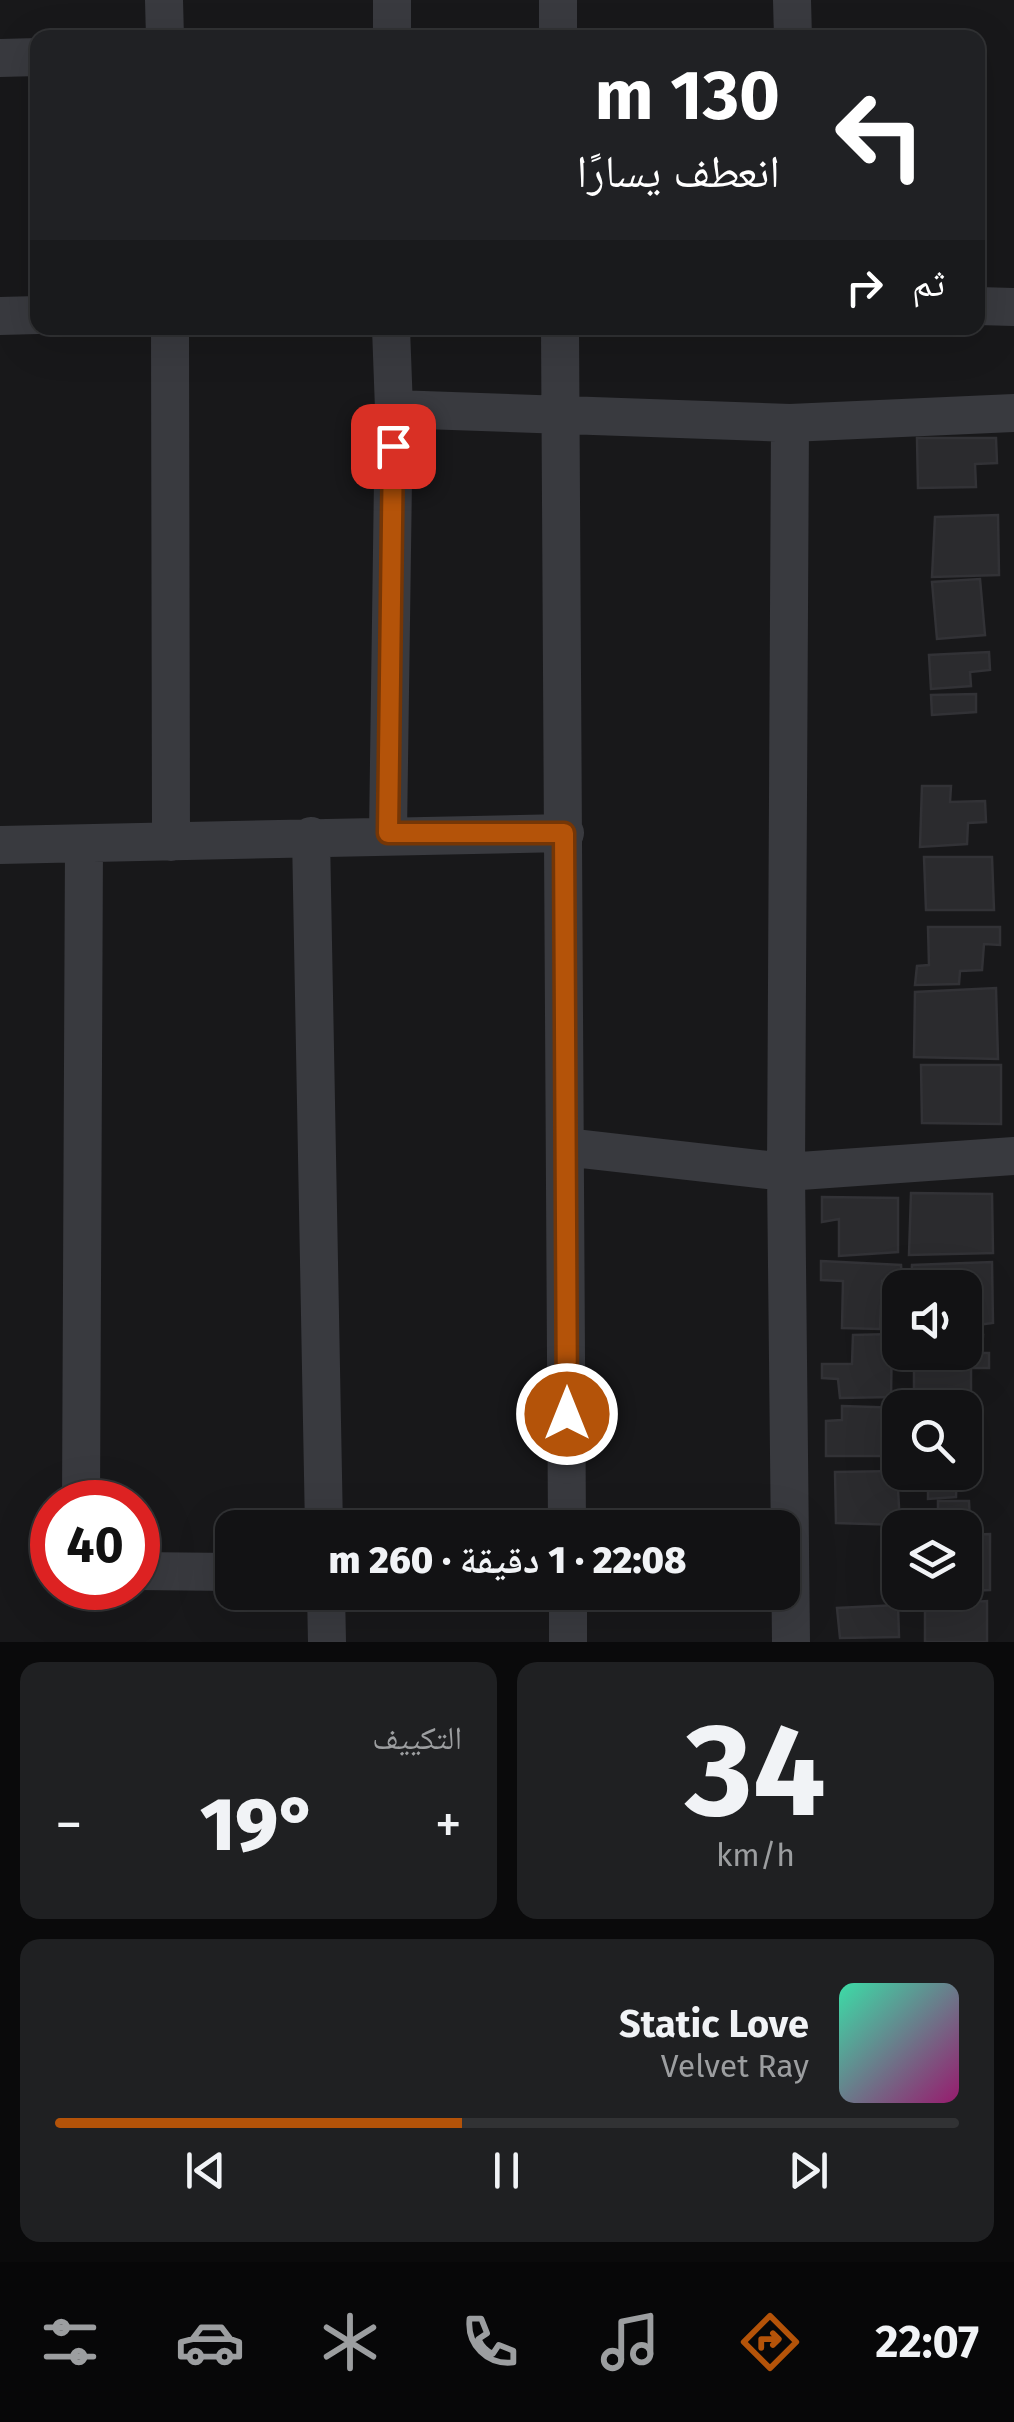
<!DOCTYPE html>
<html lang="ar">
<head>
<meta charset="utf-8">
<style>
	:root { --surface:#121214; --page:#1f2022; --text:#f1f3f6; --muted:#9c9ea0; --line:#313234; --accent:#b45309 }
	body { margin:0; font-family:"Fira Sans","Noto Naskh Arabic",sans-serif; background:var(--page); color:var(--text); direction:rtl; height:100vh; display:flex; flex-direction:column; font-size:38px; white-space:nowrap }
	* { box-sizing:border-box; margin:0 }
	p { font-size:32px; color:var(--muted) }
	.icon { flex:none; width:55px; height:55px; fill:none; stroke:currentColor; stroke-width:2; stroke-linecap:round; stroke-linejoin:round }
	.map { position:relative; height:1642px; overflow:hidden; direction:ltr }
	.details { display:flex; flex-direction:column; gap:20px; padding:20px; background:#0a0a0b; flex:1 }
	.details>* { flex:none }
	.top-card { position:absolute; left:30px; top:30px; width:955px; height:305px; border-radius:20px; box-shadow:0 10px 40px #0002,0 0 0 2px var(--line); direction:rtl; background:#202124; color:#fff; overflow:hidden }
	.fabs { position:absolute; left:882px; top:1270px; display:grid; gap:20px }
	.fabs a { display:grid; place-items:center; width:100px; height:100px; border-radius:20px; background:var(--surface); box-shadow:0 10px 40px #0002,0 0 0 2px var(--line); font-size:50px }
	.speed { position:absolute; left:30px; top:1480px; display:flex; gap:20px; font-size:50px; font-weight:700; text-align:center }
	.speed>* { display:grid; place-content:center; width:130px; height:130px; border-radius:50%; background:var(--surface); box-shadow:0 10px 40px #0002,0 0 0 2px var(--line); line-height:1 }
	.speed .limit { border:15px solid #d22; background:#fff; color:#111 }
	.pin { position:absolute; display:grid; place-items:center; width:85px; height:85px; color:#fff; margin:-42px; border-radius:20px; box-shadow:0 5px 15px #0006 }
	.me { position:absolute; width:110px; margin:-55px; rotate:0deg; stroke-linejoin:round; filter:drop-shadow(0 0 8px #0008) }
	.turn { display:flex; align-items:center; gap:35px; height:210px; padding:0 40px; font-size:45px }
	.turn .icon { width:130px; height:130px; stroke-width:2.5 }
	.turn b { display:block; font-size:70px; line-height:85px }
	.then { display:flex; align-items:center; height:95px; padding:0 40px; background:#0003; gap:20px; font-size:38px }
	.big { font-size:75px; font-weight:800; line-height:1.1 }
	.details .tile { flex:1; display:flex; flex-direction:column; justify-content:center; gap:15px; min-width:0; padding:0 35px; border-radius:20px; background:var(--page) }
	.details .dial { align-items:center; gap:0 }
	.dial b { font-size:130px; line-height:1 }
	.song { display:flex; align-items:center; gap:30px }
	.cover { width:120px; height:120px; border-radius:15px; background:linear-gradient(135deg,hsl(160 70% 55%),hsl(320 70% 35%)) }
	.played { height:10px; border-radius:5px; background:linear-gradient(90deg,var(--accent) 45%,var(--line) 45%) }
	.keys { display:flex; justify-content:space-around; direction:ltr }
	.heat { display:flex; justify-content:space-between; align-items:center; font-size:55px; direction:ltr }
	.details .tiles { flex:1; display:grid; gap:20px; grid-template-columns:1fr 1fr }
	.tile:last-child { grid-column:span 2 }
	.trip { position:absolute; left:215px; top:1510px; width:585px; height:100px; border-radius:20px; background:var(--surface); box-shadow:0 10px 40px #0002,0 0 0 2px var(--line); font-weight:800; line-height:100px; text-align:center; direction:rtl }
	.tab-bar { display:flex; height:160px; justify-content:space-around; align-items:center; background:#070708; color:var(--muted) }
	.tab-bar .icon { width:70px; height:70px }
	.tab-bar .on { color:var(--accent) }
	.tab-bar b { font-size:45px; color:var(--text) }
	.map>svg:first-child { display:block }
</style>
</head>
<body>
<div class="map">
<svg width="1014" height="1642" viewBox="0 0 1014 1642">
	<rect width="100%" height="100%" fill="#18181a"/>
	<path fill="#2b2b2e" stroke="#323236" stroke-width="2.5" d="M917,438h79l1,25 -22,1 1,23 -58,1z
		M998,515l1,60 -67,2 3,-60z
		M980,579l5,56 -48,4 -5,-57z
		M989,652l1,18 -20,2 1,14 -40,3 -2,-34z
		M976,694v18l-44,3 -1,-20z
		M922,786h29l-1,16 35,-1 1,21 -18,1 -1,21 -47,3z
		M924,857h68l2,53h-68z
		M928,927h72v18l-16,-1 -2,26 -22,1 -1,13 -44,1 2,-19 12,-1z
		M996,988l2,71 -84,-2 1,-65z
		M921,1065h80v59l-79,-1z
		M911,1193l81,1 1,59 -84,2z
		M822,1197l76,1v54l-59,4v-37l-17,3z
		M821,1261l80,4 1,18 -20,-2 -2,48 -38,-1 1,-47 -22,-1z
		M992,1262l1,61 -24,3 -1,-40 -57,2 1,-23z
		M892,1334l-1,63 -51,1 -2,-19 -16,-1v-14h30l1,-29z
		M965,1335h18l-1,18h7v15h-18v24l-57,1v-31l15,1v-11h36z
		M925,1398l53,1 1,55h-14v-46h-41z
		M842,1406l61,2 -3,48h-74v-35l16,-1z
		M897,1471l3,54 -64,-2 -1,-51z
		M928,1472h29l-1,25 -28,2z
		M938,1501h31l1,22 -32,1z
		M990,1534v56l-25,1v-56z
		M987,1601v41h-62v-37z
		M898,1605l1,32 -59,1 -3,-30z"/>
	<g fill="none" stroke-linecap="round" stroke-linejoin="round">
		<path stroke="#393a3f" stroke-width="38" d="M164,0l1,38
			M558,0v38
			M792,0l1,38
			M392,38v-38
			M0,58l38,-1
			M978,306l36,1
			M0,316l38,-1
			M170,328l1,514
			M560,328l7,1200
			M394,409l396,14 224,-10
			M790,423l-4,749 5,470
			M388,833l6,-424 -3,-81
			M311,836l13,692
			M0,845l565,-12
			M565,1147l221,25 228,-16
			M81,1502l3,-657
			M138,1571l94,1
			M326,1592l1,50
			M568,1592v50"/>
	</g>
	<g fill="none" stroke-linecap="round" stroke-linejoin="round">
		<defs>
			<path id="route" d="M393,446l-5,387h176l3,581"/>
		</defs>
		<use href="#route" stroke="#753606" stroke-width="25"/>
		<use href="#route" stroke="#b45309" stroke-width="18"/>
	</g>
</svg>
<div class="fabs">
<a><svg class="icon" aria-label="sound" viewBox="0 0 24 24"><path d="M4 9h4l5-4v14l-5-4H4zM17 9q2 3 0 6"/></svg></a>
<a><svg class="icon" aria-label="search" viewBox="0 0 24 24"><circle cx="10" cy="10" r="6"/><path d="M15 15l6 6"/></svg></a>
<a><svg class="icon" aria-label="layers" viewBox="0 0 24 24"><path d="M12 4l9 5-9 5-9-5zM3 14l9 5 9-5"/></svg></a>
</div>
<div class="speed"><div class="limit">40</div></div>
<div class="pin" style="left:393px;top:446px;background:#d93025"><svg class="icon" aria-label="arrive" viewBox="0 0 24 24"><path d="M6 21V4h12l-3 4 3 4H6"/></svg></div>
<svg class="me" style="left:567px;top:1414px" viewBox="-20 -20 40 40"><circle r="17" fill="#b45309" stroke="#fff" stroke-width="3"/><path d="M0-11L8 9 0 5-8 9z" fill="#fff"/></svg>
<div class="trip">22:08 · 1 دقيقة · 260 m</div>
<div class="top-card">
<div class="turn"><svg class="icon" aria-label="left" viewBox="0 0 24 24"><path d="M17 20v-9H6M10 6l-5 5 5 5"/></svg><div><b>130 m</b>انعطف يسارًا</div></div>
<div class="then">ثم<svg class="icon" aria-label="right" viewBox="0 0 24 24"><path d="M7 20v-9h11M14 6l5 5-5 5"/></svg></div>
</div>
</div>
<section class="details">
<div class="tiles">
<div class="tile dial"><b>34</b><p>km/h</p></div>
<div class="tile"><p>التكييف</p>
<div class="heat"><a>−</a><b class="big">19°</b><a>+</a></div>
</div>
<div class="tile">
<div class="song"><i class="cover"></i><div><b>Static Love</b><p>Velvet Ray</p></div></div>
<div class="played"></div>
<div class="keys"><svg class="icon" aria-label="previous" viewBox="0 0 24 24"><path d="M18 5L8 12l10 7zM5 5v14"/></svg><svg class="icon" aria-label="pause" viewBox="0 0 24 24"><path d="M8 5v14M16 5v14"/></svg><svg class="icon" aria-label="next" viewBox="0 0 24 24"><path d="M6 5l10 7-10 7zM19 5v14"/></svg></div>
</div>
</div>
</section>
<nav class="tab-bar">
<b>22:07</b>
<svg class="icon on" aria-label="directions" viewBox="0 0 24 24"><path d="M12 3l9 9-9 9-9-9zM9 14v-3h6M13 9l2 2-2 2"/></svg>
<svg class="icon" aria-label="music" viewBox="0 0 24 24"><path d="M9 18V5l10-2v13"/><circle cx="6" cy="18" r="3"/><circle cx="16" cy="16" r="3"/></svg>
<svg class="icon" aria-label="phone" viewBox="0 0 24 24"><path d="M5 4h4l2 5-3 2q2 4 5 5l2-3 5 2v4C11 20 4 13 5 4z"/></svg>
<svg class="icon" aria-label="climate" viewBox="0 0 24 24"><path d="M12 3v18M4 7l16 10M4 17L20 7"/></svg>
<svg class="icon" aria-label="car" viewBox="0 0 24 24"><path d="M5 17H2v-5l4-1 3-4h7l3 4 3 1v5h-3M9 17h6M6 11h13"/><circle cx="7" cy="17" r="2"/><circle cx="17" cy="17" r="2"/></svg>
<svg class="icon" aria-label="filters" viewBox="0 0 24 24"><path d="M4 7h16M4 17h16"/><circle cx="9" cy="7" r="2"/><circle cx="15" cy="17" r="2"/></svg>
</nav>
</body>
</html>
